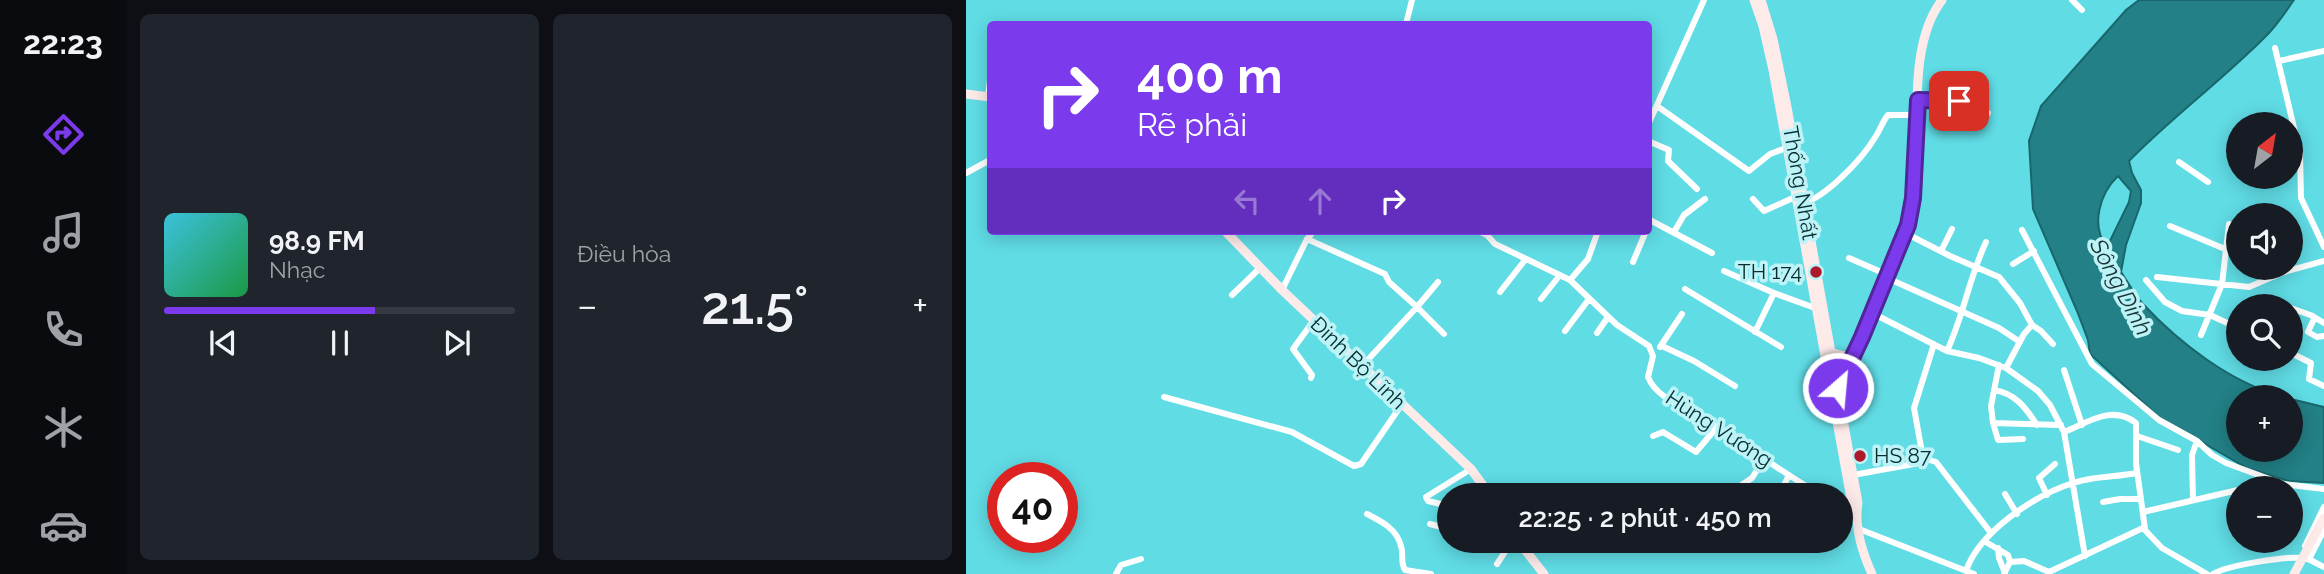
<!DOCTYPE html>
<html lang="vi">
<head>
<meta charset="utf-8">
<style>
	:root { --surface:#171b24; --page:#20242c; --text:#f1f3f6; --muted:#9ea1a6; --line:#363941; --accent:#7c3aed }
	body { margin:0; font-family:Raleway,sans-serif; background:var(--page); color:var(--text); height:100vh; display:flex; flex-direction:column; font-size:26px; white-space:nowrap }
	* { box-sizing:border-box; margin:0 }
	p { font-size:23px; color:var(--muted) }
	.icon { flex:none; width:38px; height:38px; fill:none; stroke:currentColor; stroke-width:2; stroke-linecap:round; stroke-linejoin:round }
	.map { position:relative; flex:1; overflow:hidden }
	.details { display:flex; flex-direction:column; gap:14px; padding:14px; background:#0d0f14; width:840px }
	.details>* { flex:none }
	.top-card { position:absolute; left:21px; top:21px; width:665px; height:214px; border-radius:7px; box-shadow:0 4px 18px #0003; background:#7c3aed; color:#fff; overflow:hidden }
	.needle { width:46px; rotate:31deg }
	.buttons { position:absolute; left:1260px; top:112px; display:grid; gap:14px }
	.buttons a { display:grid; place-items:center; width:77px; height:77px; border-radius:50%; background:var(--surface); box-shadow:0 4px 18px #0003; font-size:35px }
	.speed { position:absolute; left:21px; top:462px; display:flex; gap:14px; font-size:35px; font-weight:700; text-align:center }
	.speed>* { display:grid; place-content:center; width:91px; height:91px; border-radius:50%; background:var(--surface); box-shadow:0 4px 18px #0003; line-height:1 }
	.speed .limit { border:10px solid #d22; background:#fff; color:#111 }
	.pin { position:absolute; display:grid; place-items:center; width:60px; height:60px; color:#fff; margin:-30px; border-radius:14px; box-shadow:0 4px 10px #0006 }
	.me { position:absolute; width:77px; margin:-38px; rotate:27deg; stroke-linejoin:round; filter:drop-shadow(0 0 5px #0008) }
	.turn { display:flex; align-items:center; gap:24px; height:147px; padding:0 35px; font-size:32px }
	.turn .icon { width:91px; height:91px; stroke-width:2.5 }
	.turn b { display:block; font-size:49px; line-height:60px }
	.lanes { display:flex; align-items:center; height:66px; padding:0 35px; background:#0003; justify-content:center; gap:35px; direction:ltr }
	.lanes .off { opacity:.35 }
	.big { font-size:52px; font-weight:600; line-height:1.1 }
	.details .widget { flex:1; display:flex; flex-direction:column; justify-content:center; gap:10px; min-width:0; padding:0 24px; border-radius:10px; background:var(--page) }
	.song { display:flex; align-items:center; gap:21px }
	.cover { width:84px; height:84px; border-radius:10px; background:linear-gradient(135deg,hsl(190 70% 55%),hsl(140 70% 35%)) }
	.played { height:7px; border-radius:4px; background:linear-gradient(90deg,var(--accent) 60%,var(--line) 60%) }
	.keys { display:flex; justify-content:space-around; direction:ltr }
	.heat { display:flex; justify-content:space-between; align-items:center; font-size:38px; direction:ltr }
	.details .tiles { flex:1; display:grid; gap:14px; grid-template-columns:repeat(2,1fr) }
	.trip { position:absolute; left:471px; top:483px; width:416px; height:70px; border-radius:35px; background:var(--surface); box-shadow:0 4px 18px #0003; font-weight:600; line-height:70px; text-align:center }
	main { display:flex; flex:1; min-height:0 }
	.tabs { display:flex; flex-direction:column; width:126px; justify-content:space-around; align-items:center; background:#090b0e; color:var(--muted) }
	.tabs .icon { width:49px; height:49px }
	.tabs .active { color:var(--accent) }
	.tabs b { font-size:32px; color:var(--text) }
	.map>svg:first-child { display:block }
</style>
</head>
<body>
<main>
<nav class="tabs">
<b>22:23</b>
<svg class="icon active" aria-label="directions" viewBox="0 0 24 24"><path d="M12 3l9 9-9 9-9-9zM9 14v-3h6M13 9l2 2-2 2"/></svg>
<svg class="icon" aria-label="music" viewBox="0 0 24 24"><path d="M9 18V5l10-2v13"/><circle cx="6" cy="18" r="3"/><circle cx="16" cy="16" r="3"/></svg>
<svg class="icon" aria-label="phone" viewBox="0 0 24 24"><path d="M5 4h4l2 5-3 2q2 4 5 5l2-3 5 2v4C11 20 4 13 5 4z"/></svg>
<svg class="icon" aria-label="climate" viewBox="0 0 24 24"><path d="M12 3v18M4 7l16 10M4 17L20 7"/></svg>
<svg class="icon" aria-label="car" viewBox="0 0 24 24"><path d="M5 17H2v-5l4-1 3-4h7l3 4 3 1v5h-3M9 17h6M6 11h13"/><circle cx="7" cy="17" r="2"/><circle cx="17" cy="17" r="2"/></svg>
</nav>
<section class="details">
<div class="tiles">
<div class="widget">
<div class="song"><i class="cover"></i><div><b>98.9 FM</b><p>Nhạc</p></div></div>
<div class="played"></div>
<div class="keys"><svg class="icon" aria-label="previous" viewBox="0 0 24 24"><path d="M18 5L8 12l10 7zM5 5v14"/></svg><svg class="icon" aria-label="pause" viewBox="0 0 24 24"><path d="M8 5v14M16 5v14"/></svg><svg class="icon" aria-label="next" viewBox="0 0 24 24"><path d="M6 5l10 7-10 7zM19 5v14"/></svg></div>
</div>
<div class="widget"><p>Điều hòa</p>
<div class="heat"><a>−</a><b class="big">21.5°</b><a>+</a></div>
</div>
</div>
</section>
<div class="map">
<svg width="1358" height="574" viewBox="0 0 1358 574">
	<rect width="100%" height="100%" fill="#60dce5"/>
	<path fill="#228086" stroke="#19676c" stroke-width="2" fill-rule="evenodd" d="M1173,0h155c-8,11 -16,24 -26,34 -44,45 -95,82 -139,127l3,12 9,17v13l-15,42 -5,27c7,10 13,22 21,31 37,40 89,80 142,94h-46v53h53v-51l33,8v76l-35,-2 -42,-13 -87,-50 -70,-64 -2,-14 -11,-29 -44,-102 -4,-68 12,-35 85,-96zM1152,176l13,15 -2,11 -22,45c-17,-21 -7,-54 11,-71z"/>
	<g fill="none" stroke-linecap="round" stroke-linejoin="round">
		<path stroke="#fff" stroke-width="6" d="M1106,0l10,10
			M440,24l6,-24
			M1309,48l25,105 1,45 23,49
			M1313,61l45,-10
			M22,97l2,-17
			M952,100l41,1 29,12
			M691,106l92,65 21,-17 16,-6
			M682,125l56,-125
			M682,141l21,9 -1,11 29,28
			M1213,162l29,20
			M0,173l24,-13
			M787,199l11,12 31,-14
			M837,203c22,-5 59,-44 71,-64 6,-8 8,-17 14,-24h30
			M682,219l64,34
			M1204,226l55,23 13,1
			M1056,230l70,134 67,56 38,21 15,14 14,8 57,21 41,5
			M512,231l9,4 8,9 75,36 47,45 32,21 4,10 -5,21c9,23 41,31 60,44 37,25 74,51 113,74
			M708,232l10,-17 21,-16
			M939,233l45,23 49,21 21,26 12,22 9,6 12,13
			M341,239l78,35 4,8 28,25 21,-25
			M975,251l11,-22
			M883,258l39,17
			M667,262l13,-31
			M1047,264l21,-13
			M758,271l50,22 41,15
			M1191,277l92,10 35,-15 40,-11
			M921,278l112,50 21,14
			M604,280l18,-21 10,-28
			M1180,280l19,22 17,9 28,4 28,13
			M719,289l96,58
			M316,290l25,-51 7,-8
			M534,292l25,-32
			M266,295l28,-27
			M575,299l19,-24
			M1315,306h3
			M1325,308l22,8 1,3 -6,13 9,5 7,-1
			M906,313l75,38 32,7 27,10 32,23 12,14 14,27 21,124
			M1348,317l10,6
			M599,331l24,-32
			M789,332l19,-39
			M631,333l11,-16
			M1235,335l21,-51 7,-60
			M696,346l32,15 41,25
			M694,347l22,-33
			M981,351c17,-37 22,-73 39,-109
			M1325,353l20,10 -2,16 15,7
			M1033,365l-8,41 2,17 68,2
			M396,366l55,-59 27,27
			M1040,368l18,-34 8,-9
			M1098,370l18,55
			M345,378l1,-3 -19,-26 21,-29
			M1028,390c21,3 32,18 43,35
			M198,397l128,35 62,34 7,-2 41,-60
			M1027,423l5,17 25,-1
			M1098,432c23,-9 48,-28 72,-9v40l9,66
			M687,436l10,-4 33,20 21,-25
			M1171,436l41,14
			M957,458l13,4 55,71
			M887,475l66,-12 4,-5 -9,-50 20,-64
			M1039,494l12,20
			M766,495l5,-7 15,-10 12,-19
			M813,495l10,-20
			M1081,495l-8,-17 16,-14
			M1227,500l-1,-45 5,-14
			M1137,502l17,-3h21
			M483,506l-21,-5 -2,-4 45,-28
			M875,507l16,11
			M1177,512l95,-22
			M401,514c14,7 30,15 34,32 3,9 -1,16 4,24l26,4
			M464,524l19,5
			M893,529l115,45
			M1018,541l24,14 2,7 -6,12
			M1339,546l19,-39
			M1032,548l1,10 6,15
			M1343,559l15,-29
			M1044,562l14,-1 25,11 94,-44 19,20 45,26
			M531,564l15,-23
			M1000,571c13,-39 69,-76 107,-88 19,-7 44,-6 64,-10
			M150,574l5,-9 20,-6
			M1247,574c15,-9 73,-18 90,-16 8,1 14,6 21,9"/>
		<path stroke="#fdebea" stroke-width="9" d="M788,0l9,26 10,44 79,434 4,8
			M795,0l12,39 14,68 71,396c-4,24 4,49 14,71
			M0,94l24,3
			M259,231l57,59 189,179 19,26
			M862,352l25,6
			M870,389c12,-8 22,-42 28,-56 16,-38 40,-85 48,-125 12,-63 -9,-157 30,-208
			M552,541l26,33
			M1328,574l30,-56"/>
	</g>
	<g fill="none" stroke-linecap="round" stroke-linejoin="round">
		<defs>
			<path id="route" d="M872,388l24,-51 46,-112 5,-27 5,-98 41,1"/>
		</defs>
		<use href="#route" stroke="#51269a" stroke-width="18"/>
		<use href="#route" stroke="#7c3aed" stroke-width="12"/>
	</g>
	<g fill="#ad182c" stroke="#bdf3f7" stroke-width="2.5">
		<circle cx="850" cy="272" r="7"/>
		<circle cx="894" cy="456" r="7"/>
	</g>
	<g text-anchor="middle" stroke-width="7" stroke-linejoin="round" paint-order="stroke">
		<g font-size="21" fill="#042e31" stroke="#bdf3f7">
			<text transform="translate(834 183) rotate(80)" y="7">Thống Nhất</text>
			<text transform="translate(392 363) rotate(44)" y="7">Đinh Bộ Lĩnh</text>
			<text transform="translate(753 429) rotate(33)" y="7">Hùng Vương</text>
		</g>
		<g font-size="21" fill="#042e31" stroke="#bdf3f7" text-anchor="end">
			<text x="836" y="279">TH 174</text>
			<text x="908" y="463" text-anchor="start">HS 87</text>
		</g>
		<g font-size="23" font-style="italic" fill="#183436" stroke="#bdf3f7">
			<text transform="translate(1155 287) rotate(62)" y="8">Sông Dinh</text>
		</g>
	</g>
</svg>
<div class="buttons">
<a><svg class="needle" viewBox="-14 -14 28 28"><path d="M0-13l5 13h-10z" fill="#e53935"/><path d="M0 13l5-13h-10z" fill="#9ea1a6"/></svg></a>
<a><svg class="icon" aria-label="sound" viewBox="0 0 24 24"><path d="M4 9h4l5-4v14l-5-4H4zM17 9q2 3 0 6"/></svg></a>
<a><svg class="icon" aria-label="search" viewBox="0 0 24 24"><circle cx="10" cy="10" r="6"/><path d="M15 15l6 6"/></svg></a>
<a>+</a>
<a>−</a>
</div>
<div class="speed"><div class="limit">40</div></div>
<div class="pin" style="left:993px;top:101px;background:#d93025"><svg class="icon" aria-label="arrive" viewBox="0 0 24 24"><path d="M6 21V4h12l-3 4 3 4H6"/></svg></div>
<svg class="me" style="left:872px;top:388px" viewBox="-20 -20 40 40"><circle r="17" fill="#7c3aed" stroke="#fff" stroke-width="3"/><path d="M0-11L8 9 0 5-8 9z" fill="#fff"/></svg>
<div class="trip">22:25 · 2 phút · 450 m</div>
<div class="top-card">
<div class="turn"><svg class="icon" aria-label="right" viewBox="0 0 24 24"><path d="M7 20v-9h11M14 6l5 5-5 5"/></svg><div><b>400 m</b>Rẽ phải</div></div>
<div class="lanes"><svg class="icon off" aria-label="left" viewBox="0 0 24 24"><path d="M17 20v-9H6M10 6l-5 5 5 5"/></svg><svg class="icon off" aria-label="ahead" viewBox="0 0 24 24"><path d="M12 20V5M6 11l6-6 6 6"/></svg><svg class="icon" aria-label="right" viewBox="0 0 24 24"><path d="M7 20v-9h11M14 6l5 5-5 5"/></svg></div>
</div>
</div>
</main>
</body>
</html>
